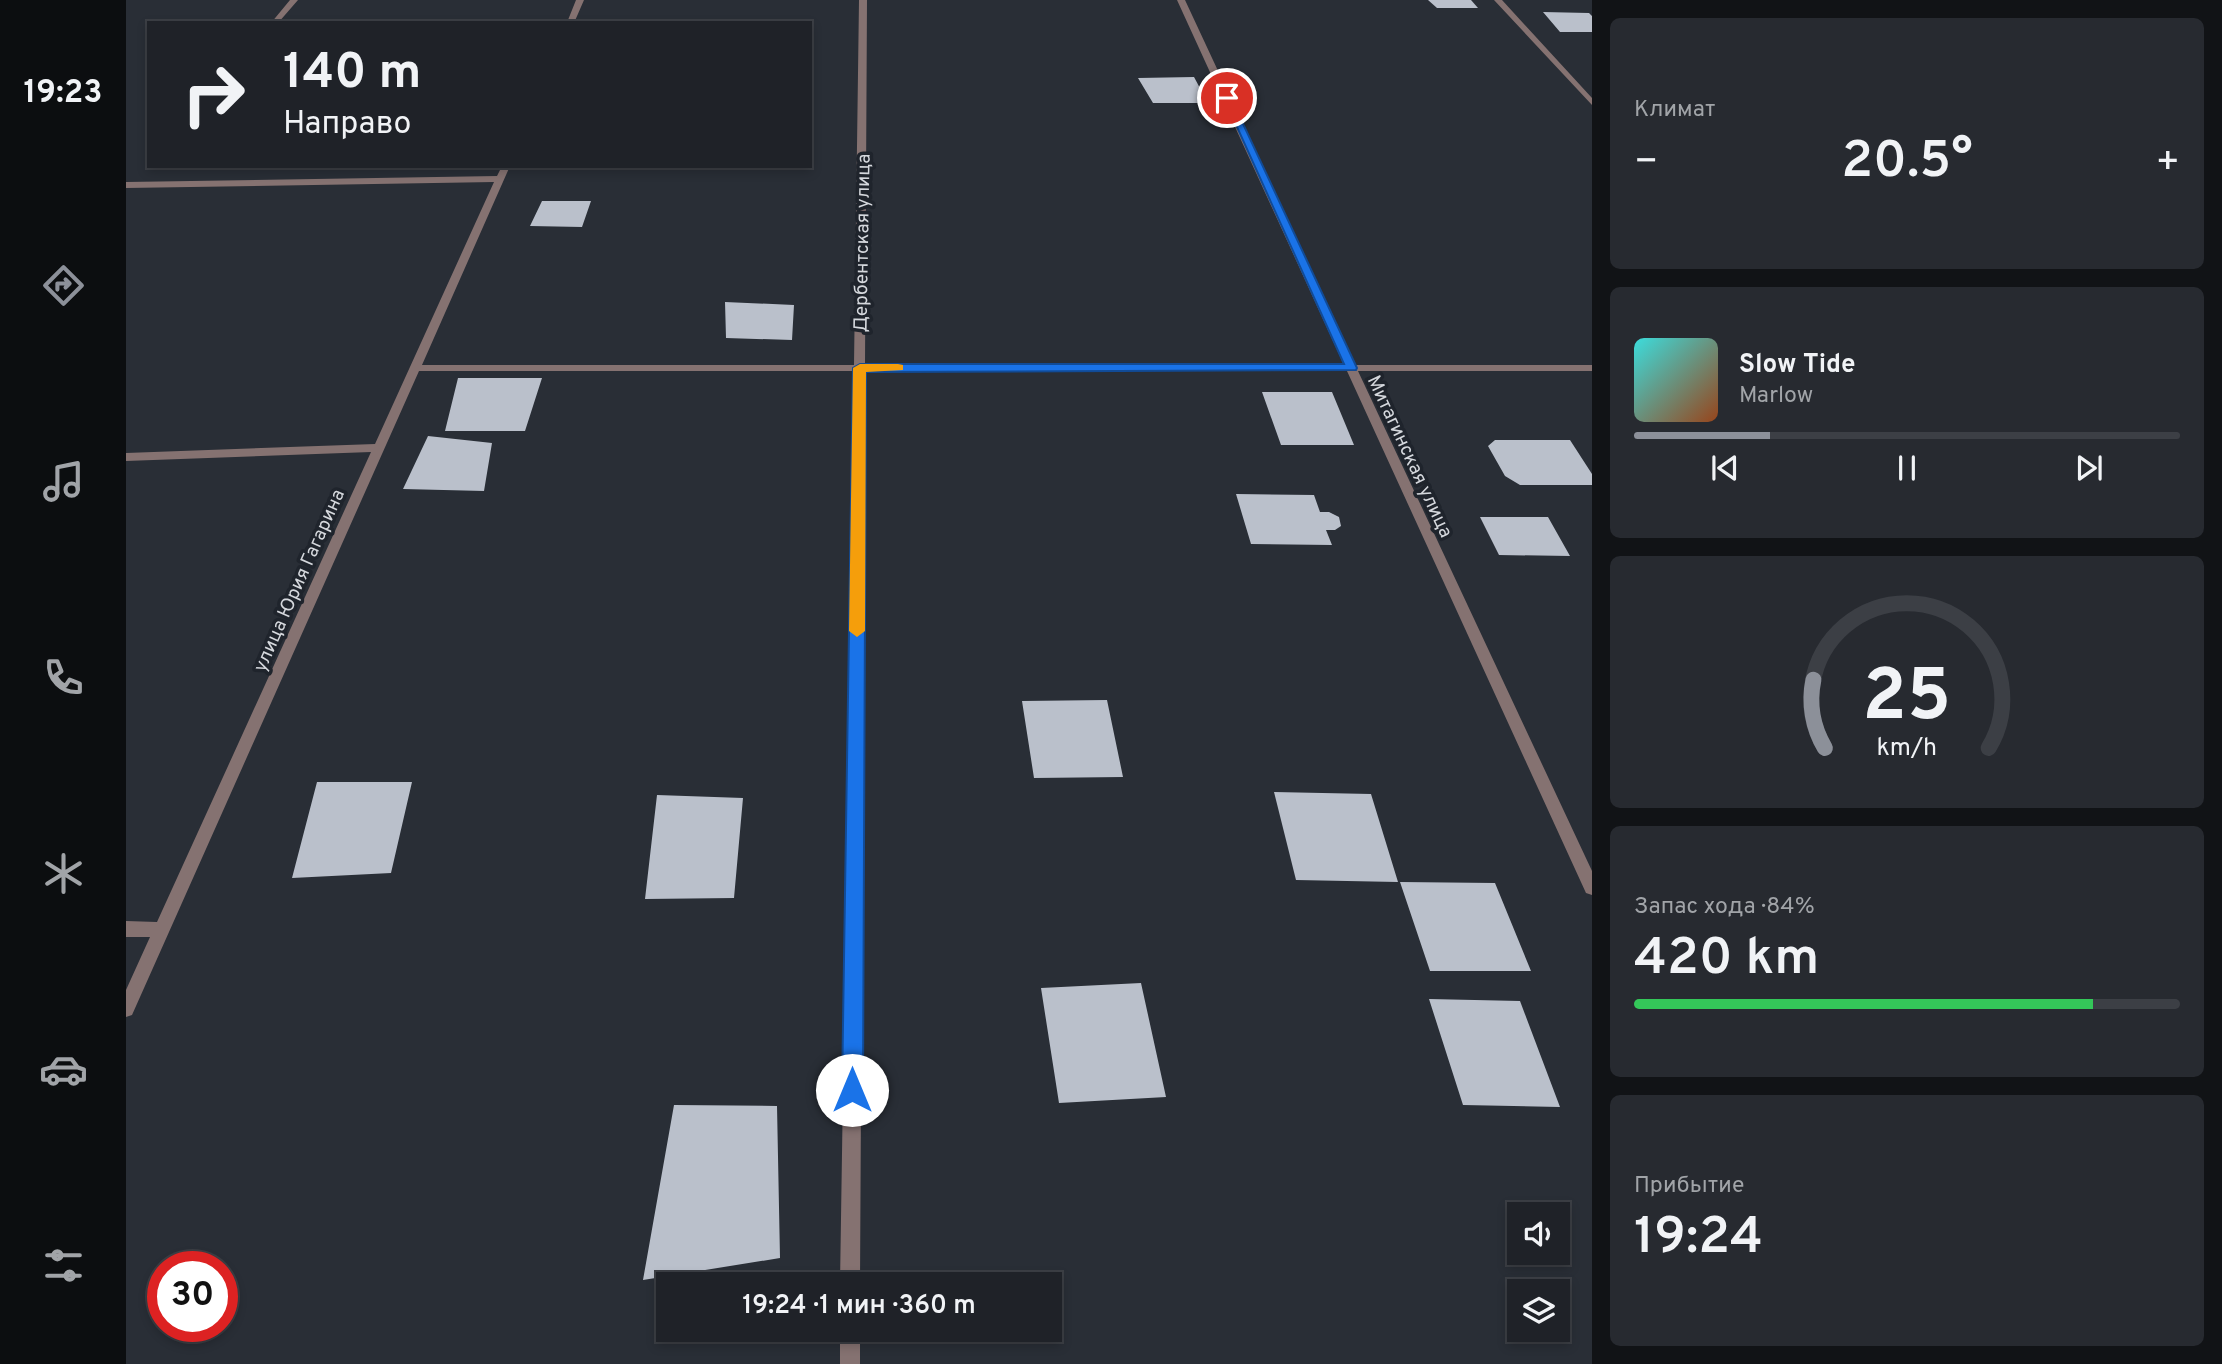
<!DOCTYPE html>
<html lang="ru">
<head>
<meta charset="utf-8">
<style>
	:root { --surface:#1f2228; --page:#272a30; --text:#f1f3f6; --muted:#a1a4a8; --line:#3c3f45; --accent:#8c9099 }
	body { margin:0; font-family:Overpass,sans-serif; background:var(--page); color:var(--text); height:100vh; display:flex; flex-direction:column; font-size:26px; white-space:nowrap }
	* { box-sizing:border-box; margin:0 }
	p { font-size:23px; color:var(--muted) }
	.icon { flex:none; width:38px; height:38px; fill:none; stroke:currentColor; stroke-width:2; stroke-linecap:round; stroke-linejoin:round }
	.map { position:relative; flex:1; overflow:hidden }
	.panel { display:flex; flex-direction:column; gap:18px; padding:18px; background:#111316; width:630px }
	.panel>* { flex:none }
	.guide { position:absolute; left:21px; top:21px; width:665px; height:147px; border-radius:0px; box-shadow:0 4px 10px #0003,0 0 0 2px var(--line); background:#1f2228; color:var(--text); overflow:hidden }
	.buttons { position:absolute; left:1381px; top:1202px; display:grid; gap:14px }
	.buttons a { display:grid; place-items:center; width:63px; height:63px; border-radius:0px; background:var(--surface); box-shadow:0 4px 10px #0003,0 0 0 2px var(--line); font-size:35px }
	.speed { position:absolute; left:21px; top:1251px; display:flex; gap:14px; font-size:35px; font-weight:700; text-align:center }
	.speed>* { display:grid; place-content:center; width:91px; height:91px; border-radius:50%; background:var(--surface); box-shadow:0 4px 10px #0003,0 0 0 2px var(--line); line-height:1 }
	.speed .limit { border:10px solid #d22; background:#fff; color:#111 }
	.pin { position:absolute; display:grid; place-items:center; width:60px; height:60px; color:#fff; margin:-30px; border:4px solid #fff; border-radius:50%; box-shadow:0 2px 7px #0007 }
	.me { position:absolute; width:77px; margin:-38px; rotate:0deg; stroke-linejoin:round; filter:drop-shadow(0 0 5px #0008) }
	.turn { display:flex; align-items:center; gap:24px; height:147px; padding:0 21px; font-size:32px }
	.turn .icon { width:91px; height:91px; stroke-width:2.5 }
	.turn b { display:block; font-size:49px; line-height:60px }
	.big { font-size:52px; font-weight:600; line-height:1.1 }
	.panel .tile { flex:1; display:flex; flex-direction:column; justify-content:center; gap:10px; min-width:0; padding:0 24px; border-radius:10px; background:var(--page) }
	.panel .dial { align-items:center; gap:0 }
	.dial svg { height:182px; overflow:visible; fill:none; stroke:var(--line); stroke-width:7; stroke-linecap:round; text-anchor:middle }
	.dial text { fill:var(--text); stroke:none }
	.song { display:flex; align-items:center; gap:21px }
	.cover { width:84px; height:84px; border-radius:10px; background:linear-gradient(135deg,hsl(180 70% 55%),hsl(20 70% 35%)) }
	.played { height:7px; border-radius:4px; background:linear-gradient(90deg,var(--accent) 25%,var(--line) 25%) }
	.keys { display:flex; justify-content:space-around; direction:ltr }
	.heat { display:flex; justify-content:space-between; align-items:center; font-size:38px; direction:ltr }
	.charge { height:10px; border-radius:5px; background:linear-gradient(90deg,#34c759 84%,var(--line) 0) }
	.trip { position:absolute; left:530px; top:1272px; width:406px; height:70px; border-radius:0px; background:var(--surface); box-shadow:0 4px 10px #0003,0 0 0 2px var(--line); font-weight:600; line-height:70px; text-align:center }
	main { display:flex; flex:1; min-height:0 }
	.menu { display:flex; flex-direction:column; width:126px; justify-content:space-around; align-items:center; background:#0c0e10; color:var(--muted) }
	.menu .icon { width:49px; height:49px }
	.menu .current { color:var(--accent) }
	.menu b { font-size:32px; color:var(--text) }
	.map>svg:first-child { display:block }
</style>
</head>
<body>
<main>
<nav class="menu">
<b>19:23</b>
<svg class="icon current" aria-label="directions" viewBox="0 0 24 24"><path d="M12 3l9 9-9 9-9-9zM9 14v-3h6M13 9l2 2-2 2"/></svg>
<svg class="icon" aria-label="music" viewBox="0 0 24 24"><path d="M9 18V5l10-2v13"/><circle cx="6" cy="18" r="3"/><circle cx="16" cy="16" r="3"/></svg>
<svg class="icon" aria-label="phone" viewBox="0 0 24 24"><path d="M5 4h4l2 5-3 2q2 4 5 5l2-3 5 2v4C11 20 4 13 5 4z"/></svg>
<svg class="icon" aria-label="climate" viewBox="0 0 24 24"><path d="M12 3v18M4 7l16 10M4 17L20 7"/></svg>
<svg class="icon" aria-label="car" viewBox="0 0 24 24"><path d="M5 17H2v-5l4-1 3-4h7l3 4 3 1v5h-3M9 17h6M6 11h13"/><circle cx="7" cy="17" r="2"/><circle cx="17" cy="17" r="2"/></svg>
<svg class="icon" aria-label="filters" viewBox="0 0 24 24"><path d="M4 7h16M4 17h16"/><circle cx="9" cy="7" r="2"/><circle cx="15" cy="17" r="2"/></svg>
</nav>
<div class="map">
<svg width="1466" height="1364" viewBox="0 0 1466 1364">
	<rect width="100%" height="100%" fill="#292e36"/>
	<path fill="#bac0cb" d="M1302,0h43l7,8h-41z
		M1417,12l46,1 3,3v16h-32z
		M1068,77l14,26h-55l-15,-25z
		M416,201h49l-9,26 -52,-1z
		M599,302l69,3 -2,35 -66,-2z
		M332,378h84l-17,53h-80z
		M1136,392h70l22,53h-73z
		M302,436l64,7 -8,48 -81,-2z
		M1369,440h75l22,34v11h-72l-15,-9 -17,-30z
		M1110,494l78,1 6,17h9l10,5 2,9 -6,4h-9l6,15 -81,-1z
		M1354,517h68l22,39 -71,-1z
		M981,700l16,77 -89,1 -12,-77z
		M191,782h95l-21,91 -99,5z
		M1148,792l97,2 27,88 -102,-2z
		M531,795l86,3 -9,100 -89,1z
		M1274,882l95,1 36,88h-101z
		M1015,983l25,114 -107,6 -18,-115z
		M1303,999l91,2 40,106 -97,-2z
		M548,1105l103,1 3,152 -137,22z"/>
	<g fill="none" stroke-linecap="round" stroke-linejoin="round">
		<path fill="#857271" fill-rule="evenodd" d="M164,0h8l-20,23h-7z
			M450,0h8l-10,23h-29l23,-3z
			M733,0h8l-2,365h479l-167,-365h8l170,365h237v6h-234l234,500v24l-6,-2 -239,-522h-482l-5,913h-20l14,-913h-435l-287,644 -6,2v-27l24,-53h-24v-16l31,1 214,-470 -245,9v-8l249,-9 119,-262 -368,6v-6l371,-6 5,-10h8l-88,199h432z
			M1368,0h8l90,98v7z
			M714,1330h20v34h-20z"/>
	</g>
	<path fill="#1a73e8" stroke="#114b97" stroke-width="2" d="M1097,96l8,2 126,270 -1,2 -490,2 -3,718 -3,7 -8,3 -7,-3 -3,-7 11,-722 7,-4h484z"/>
	<path fill="#f59e0b" d="M772,364l5,1v5l-37,2 -1,259 -8,6 -8,-6 4,-263 7,-4z"/>
	<g text-anchor="middle" stroke-width="7" stroke-linejoin="round" paint-order="stroke">
		<g font-size="19" fill="#d5d8dd" stroke="#1f242c">
			<text transform="translate(735 243) rotate(-89)" y="7">Дербентская улица</text>
			<text transform="translate(1285 456) rotate(65)" y="7">Митагинская улица</text>
			<text transform="translate(172 580) rotate(-66)" y="7">улица Юрия Гагарина</text>
		</g>
	</g>
</svg>
<div class="buttons">
<a><svg class="icon" aria-label="sound" viewBox="0 0 24 24"><path d="M4 9h4l5-4v14l-5-4H4zM17 9q2 3 0 6"/></svg></a>
<a><svg class="icon" aria-label="layers" viewBox="0 0 24 24"><path d="M12 4l9 5-9 5-9-5zM3 14l9 5 9-5"/></svg></a>
</div>
<div class="speed"><div class="limit">30</div></div>
<div class="pin" style="left:1101px;top:98px;background:#d93025"><svg class="icon" aria-label="arrive" viewBox="0 0 24 24"><path d="M6 21V4h12l-3 4 3 4H6"/></svg></div>
<svg class="me" style="left:726px;top:1090px" viewBox="-20 -20 40 40"><circle r="19" fill="#fff"/><path d="M0-13L10 11 0 6-10 11z" fill="#1a73e8"/></svg>
<div class="trip">19:24 · 1 мин · 360 m</div>
<div class="guide">
<div class="turn"><svg class="icon" aria-label="right" viewBox="0 0 24 24"><path d="M7 20v-9h11M14 6l5 5-5 5"/></svg><div><b>140 m</b>Направо</div></div>
</div>
</div>
<section class="panel">
<div class="tile"><p>Климат</p>
<div class="heat"><a>−</a><b class="big">20.5°</b><a>+</a></div>
</div>
<div class="tile">
<div class="song"><i class="cover"></i><div><b>Slow Tide</b><p>Marlow</p></div></div>
<div class="played"></div>
<div class="keys"><svg class="icon" aria-label="previous" viewBox="0 0 24 24"><path d="M18 5L8 12l10 7zM5 5v14"/></svg><svg class="icon" aria-label="pause" viewBox="0 0 24 24"><path d="M8 5v14M16 5v14"/></svg><svg class="icon" aria-label="next" viewBox="0 0 24 24"><path d="M6 5l10 7-10 7zM19 5v14"/></svg></div>
</div>
<div class="tile dial"><svg viewBox="0 0 100 80">
<path d="M14 69A42 42 0 1 1 86 69"/>
<path d="M14 69A42 42 0 0 1 9 39" stroke="#8c9099"/>
<text x="50" y="56" font-size="32" font-weight="700">25</text>
<text x="50" y="72" font-size="11">km/h</text>
</svg></div>
<div class="tile"><p>Запас хода · 84%</p><b class="big">420 km</b><div class="charge"></div></div>
<div class="tile"><p>Прибытие</p><b class="big">19:24</b></div>
</section>
</main>
</body>
</html>
